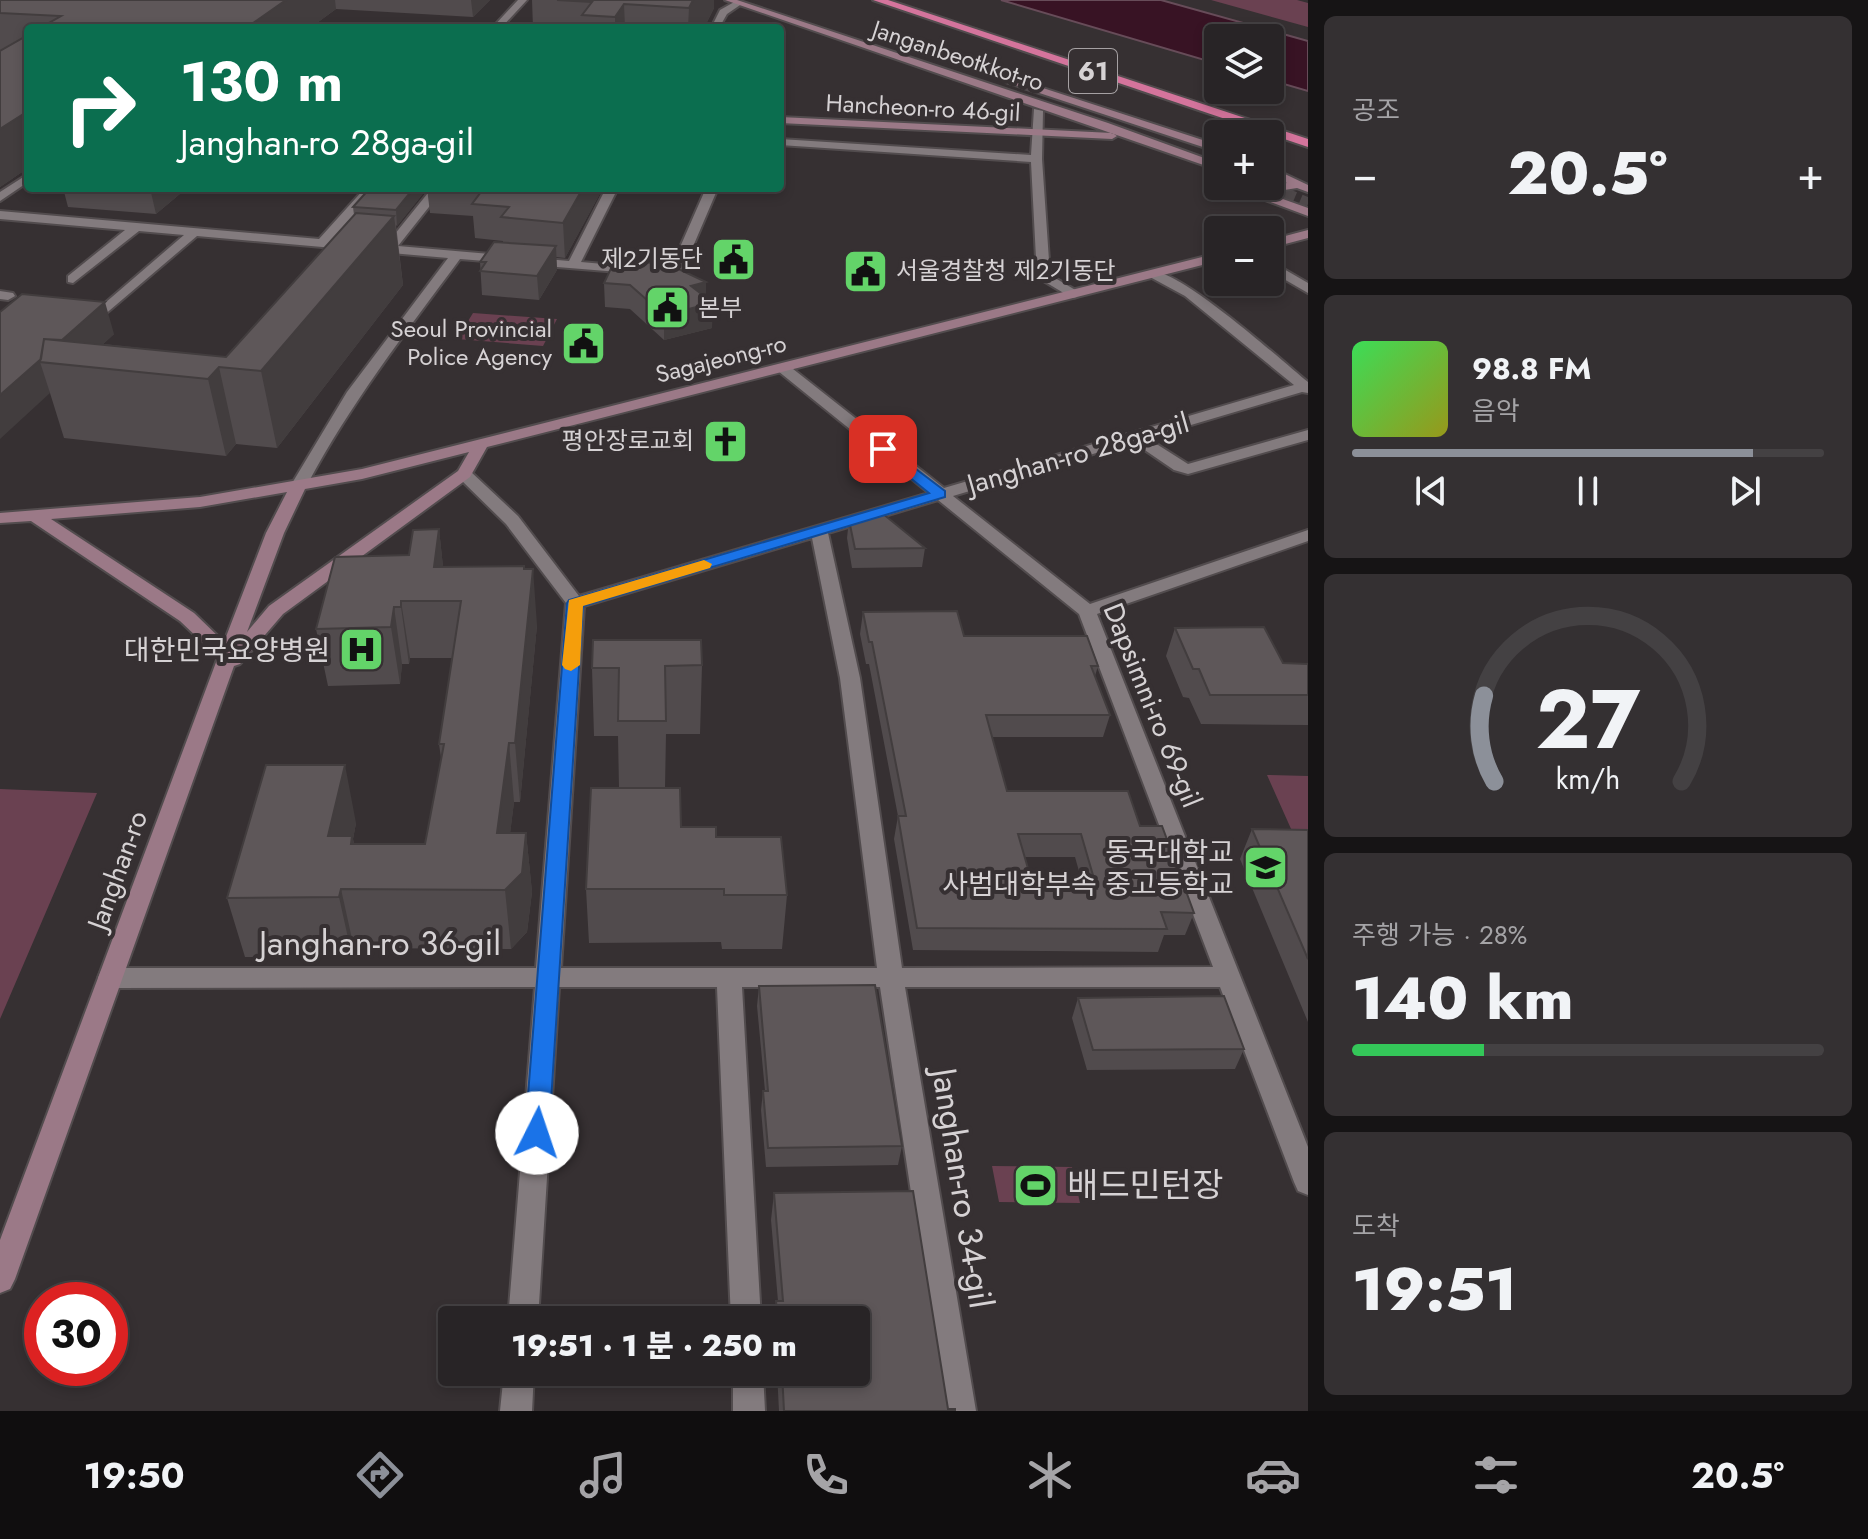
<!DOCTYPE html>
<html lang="ko">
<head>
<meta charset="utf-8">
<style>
	:root { --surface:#282426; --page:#343032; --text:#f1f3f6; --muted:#a5a4a7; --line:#444143; --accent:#8c9099 }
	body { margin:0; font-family:Jost,"Noto Sans KR",sans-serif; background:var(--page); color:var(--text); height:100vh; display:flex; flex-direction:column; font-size:30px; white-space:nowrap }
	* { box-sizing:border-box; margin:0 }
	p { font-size:26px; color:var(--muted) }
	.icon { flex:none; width:44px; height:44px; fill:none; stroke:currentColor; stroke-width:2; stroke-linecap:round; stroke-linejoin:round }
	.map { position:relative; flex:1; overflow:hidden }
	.side { display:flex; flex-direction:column; gap:16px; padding:16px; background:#161415; width:560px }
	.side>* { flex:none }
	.banner { position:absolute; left:24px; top:24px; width:760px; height:168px; border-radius:8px; box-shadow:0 4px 12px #0003,0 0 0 2px var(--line); background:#0b6e4f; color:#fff; overflow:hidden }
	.fabs { position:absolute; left:1204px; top:24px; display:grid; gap:16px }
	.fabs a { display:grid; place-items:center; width:80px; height:80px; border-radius:8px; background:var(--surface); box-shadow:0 4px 12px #0003,0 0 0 2px var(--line); font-size:40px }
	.speed { position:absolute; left:24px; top:1282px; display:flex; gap:16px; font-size:40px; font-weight:700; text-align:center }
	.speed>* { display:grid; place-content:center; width:104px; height:104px; border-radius:50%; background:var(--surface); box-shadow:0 4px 12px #0003,0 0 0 2px var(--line); line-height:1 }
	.speed .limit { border:12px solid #d22; background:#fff; color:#111 }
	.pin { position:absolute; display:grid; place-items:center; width:68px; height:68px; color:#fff; margin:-34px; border-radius:16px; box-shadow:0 4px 12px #0006 }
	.me { position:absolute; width:88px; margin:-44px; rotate:4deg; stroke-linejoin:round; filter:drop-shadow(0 0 6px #0008) }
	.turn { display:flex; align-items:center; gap:28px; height:168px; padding:0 24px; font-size:36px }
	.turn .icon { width:104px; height:104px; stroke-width:2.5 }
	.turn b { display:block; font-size:56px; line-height:68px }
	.big { font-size:60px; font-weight:800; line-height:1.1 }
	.side .card { flex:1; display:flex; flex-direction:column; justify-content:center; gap:12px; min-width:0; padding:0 28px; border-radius:12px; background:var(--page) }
	.side .dial { align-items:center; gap:0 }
	.dial svg { height:208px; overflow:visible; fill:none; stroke:var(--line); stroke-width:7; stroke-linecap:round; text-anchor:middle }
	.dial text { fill:var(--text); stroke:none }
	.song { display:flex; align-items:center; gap:24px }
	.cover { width:96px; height:96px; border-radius:12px; background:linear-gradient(135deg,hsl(130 70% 55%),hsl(60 70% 35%)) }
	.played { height:8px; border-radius:4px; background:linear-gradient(90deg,var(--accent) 85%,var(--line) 85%) }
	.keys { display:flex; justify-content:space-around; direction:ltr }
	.heat { display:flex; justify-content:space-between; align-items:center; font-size:44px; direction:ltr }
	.charge { height:12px; border-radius:6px; background:linear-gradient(90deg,#34c759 28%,var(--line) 0) }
	.trip { position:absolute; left:438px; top:1306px; width:432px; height:80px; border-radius:8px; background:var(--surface); box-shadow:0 4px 12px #0003,0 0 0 2px var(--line); font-weight:800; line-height:80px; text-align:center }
	.tabs { display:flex; height:128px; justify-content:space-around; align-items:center; background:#100e0f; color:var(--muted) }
	.tabs .icon { width:56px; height:56px }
	.tabs .active { color:var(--accent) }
	.tabs b { font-size:36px; color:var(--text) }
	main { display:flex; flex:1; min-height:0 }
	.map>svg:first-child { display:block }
</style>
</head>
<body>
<main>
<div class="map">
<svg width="1308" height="1411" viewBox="0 0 1308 1411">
	<rect width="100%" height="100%" fill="#363032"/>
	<path fill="#6a4151" d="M1211,0h86l11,3v24z
		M473,313l84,6 -14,27 -86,-7z
		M1267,775l41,1v73h-8z
		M0,789l97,4 -97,226z
		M992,1166l80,1 8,36 -81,-1z"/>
	<path fill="#381324" stroke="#674c59" stroke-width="2" d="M1001,0h160l147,41v50l-38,-11v-42h-52v26z"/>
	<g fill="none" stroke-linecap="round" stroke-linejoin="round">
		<path stroke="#4e484a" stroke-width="13" stroke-dasharray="13 6" stroke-linecap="butt" d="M1265,186l43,18"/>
		<defs>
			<path id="street" d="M518,0h9l-26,28h-9z
				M736,1l7,2 -16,11 -8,14h-8l9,-18z
				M1034,109l9,2 -1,48 8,116 27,16v6l-5,1 -35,-21 -6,-115 -251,-17v-6l251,16z
				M28,174v8l-28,19v-9z
				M365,188h12l-45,52 54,5 46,-57h12l-46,58 171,15 37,-73h12l-37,74 89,8 36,-82h12l-38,89 -220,-18c-54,73 -110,145 -153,226l-8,5 -8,-5 56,-93 101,-134 -251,-22 -94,80 -5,-1v-6l86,-74 -45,-4 -66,52 -5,-1v-6l57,-46 -125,-11v-8l319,28z
				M1270,261l38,22v10l-38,-22z
				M1150,271c29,-3 131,89 158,111v11l-6,-1 -155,46 41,26 120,-34v10l-120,34 -14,-4 -41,-28 -180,54 137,108 218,-74v11l-211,73 211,533v48l-10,-4 -4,-9 -74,-195h-315l71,424h-32l-64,-424h-138l19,333h-30l-14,-333h-158l-21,333h-30l27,-333 -425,1 -9,-3 -3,-7 3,-7 9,-3h426l30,-365 -60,-79 -48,-47v-6h12l48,45 61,80 350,-103 -151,-122v-6h10l156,123 350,-103 -109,-89 -35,-19zM938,500l141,114 134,353 -311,1 -42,-290 -32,-145zM812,538l28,140 37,290h-316l23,-362z
				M0,291l13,2 2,3 -7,4 -8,-1z
				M504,1372h30l-2,39h-32z
				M733,1372h30l2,39h-32z"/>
			<path id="secondary" d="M725,0h12l371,123 110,40v7z
				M1009,77l209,68v7l-212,-70z
				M780,117l332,16 5,3 -5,3 -332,-16z
				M1270,167l38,18v7l-11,-4 -31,5 42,15v8l-80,-30 25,3 34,-6 -17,-9z
				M1308,230v8l-38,10v-8z
				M1218,253v8l-731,186 -17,30 -187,137 -43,50 -6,2 -219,613 -5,10 -10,4v-53l218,-583 -38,-36 -149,-100 -31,2v-10l200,-16 162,-28zM469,452l-11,19 -189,135 -22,26 37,-99 21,-44 57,-10zM287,492l-21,41 -42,109 -30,-29 -143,-94 149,-12z"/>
			<path id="highway" d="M873,0h15l420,139v8z"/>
		</defs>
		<use href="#street" stroke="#524c4e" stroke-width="4"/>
		<use href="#secondary" stroke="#524c4e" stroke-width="4"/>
		<use href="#highway" stroke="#524c4e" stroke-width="4"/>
		<use href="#street" fill="#837b7e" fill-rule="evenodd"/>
		<use href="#secondary" fill="#9b7987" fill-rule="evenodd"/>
		<use href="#highway" fill="#d4749c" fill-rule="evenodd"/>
	</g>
	<path fill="#514b4d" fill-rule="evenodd" d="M0,0h490l-17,17 -137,-8 -26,19h-282v140l-28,19z
		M532,0h182v8l-10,20h-171z
		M63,188h124l-31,26 -88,-7z
		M427,188h176l-38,70 -9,-1 1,13 -18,30 -57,-5 -2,-33 23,-20v-1l-28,-3 -2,-22 -43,-3z
		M426,190l-29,36 -1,-1 7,60 -126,163 -41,-4 -10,12 -162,-18 -14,-45 -50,-81 114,22 -11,10 123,13 128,-142 -1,-8z
		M615,260l91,38 6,30 -48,12 -34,-31 -25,-2 -1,-24z
		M849,520l76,28 -3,19 -70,1 -5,-30z
		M439,529l4,38 94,58 -17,177h-6l-4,31h16l6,59 -5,40 -16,17 -157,-1 -2,8 -107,1 -18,-59 129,-75 -3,16 1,5h71l16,-86 -2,-14 13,-86h-42l-1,6h-7l-2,20 -72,2 -12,-57 93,-74z
		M863,612l235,54 -3,10 15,39 -7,22h-111l15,54 133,35 54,87 -9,22h-21l-6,17 -245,-2 -19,-111 4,-23 -29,-152h-3l-6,-30zM1025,857h50l9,32h-50z
		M1175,628l108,35 25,1v61l-107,-1 -12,-26 -6,-1 -17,-41z
		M593,640l109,25 -2,69h-34l-1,54 16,39 35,10 71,58 -5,54h-60l-1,-7 -132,1 -3,-54 33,-101 -1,-52h-24l-2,-68z
		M1252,829l56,1v192l-68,-163z
		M759,986l143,160 -4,19 -132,2 -5,-57 2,-19h2l-8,-85z
		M1078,998l166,51 -9,20 -148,1 -15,-52z
		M774,1193l174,216 7,2h-176l-2,-39h79v-52h-82l2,-19h2l-7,-81z"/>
	<path fill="#423d3e" d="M286,0h49l1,9 -26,19h-64z
		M471,0h19l-17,17z
		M693,0h21v8l-10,20h-16l1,-20z
		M624,4l1,24h-10v-11z
		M28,111v57l-28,19v-58z
		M150,188h37l-31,26z
		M414,188h12v2l-29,36 -1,-16z
		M583,188h20l-38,70 -2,-35z
		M394,216l9,69 -126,163 -16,-77z
		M556,246l1,24 -18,30 -2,-24z
		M706,282v23l7,-2 -1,25 -48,12v-25l27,-29z
		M105,302l9,32 -34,32 -40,-4 10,31 -50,46v-44z
		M219,367l17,77 -10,12 -18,-77z
		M439,529l6,56 -11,-18z
		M533,569l4,56 -17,177 -5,-59z
		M401,601l9,57 -1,6 -8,-57z
		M394,607l8,57 -2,20 -9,-57z
		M509,743l5,59 -11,90 -6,-59z
		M345,765l11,58 -3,16 10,50h-22l13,59 -2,8 -13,-59 -11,-61z
		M526,833l6,59 -5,40 -16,17 -6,-59z"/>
	<path fill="#5e5759" stroke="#423d3e" stroke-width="2" fill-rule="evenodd" d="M0,0h286l-40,28h-26l-57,-3 -5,3h-118l21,-12 -61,-3z
		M557,0h136l-4,8 -65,-4 -9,13 -33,-2 10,-13z
		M28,35v76l-28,18v-78z
		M370,188h44l-18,22 -43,-3z
		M484,188h99l-20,35 -62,-6 8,-10 -37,-3z
		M356,213l38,3 -133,155 -42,-4 -11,12 -168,-17 4,-23 182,18z
		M494,242l62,4 -19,30 -57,-5 6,-9h-6z
		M615,260l53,4 38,18 -15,4 22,17 -49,12 -34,-30 -26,-2z
		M22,294l83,8 -43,38 -18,-1 -3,20 -41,36v-83z
		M877,509l48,39 -70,1 -6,-29z
		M439,529l-5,38 90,-1v3h9l-18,174h-6l-12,90h29l-4,40 -17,17 -164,-1 -2,8 -112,1 39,-133h79l-17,71h24l-1,8h74l19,-100h-5l22,-143h-60v6h-7l-3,20 -75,2 19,-72 74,-2 4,-25z
		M957,611l7,25h123l11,30h-7l19,49h-124l21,76h121l12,35h22l32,87 -33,-1 6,17 -250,-1 -19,-112h8l-34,-174h-3l-6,-30zM1018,834h63l16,55h-63z
		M1264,627l19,36 25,1v31h-98l-11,-26h-6l-18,-41z
		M593,640h108l1,25 -37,1 1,55h-48l1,-53h-27z
		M591,788h89l1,39h35v10h65l6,58h-63v-6h-138z
		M1252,829l56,1v129z
		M875,985l27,161 -134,2 -5,-57h5l-9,-105z
		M1224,996l20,53 -151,1 -15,-52z
		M913,1191l35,218h7v2h-171l-2,-39h74v-52h-78l-2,-19h7l-9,-108z"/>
	<path fill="#1a73e8" stroke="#114b97" stroke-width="2" d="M883,444l62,47v6l-362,109 -34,527 -3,8 -9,3 -8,-3 -4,-8 42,-530 2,-3 360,-107 -51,-41 -2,-3z"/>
	<path fill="#f59e0b" d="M704,560l8,4 -2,4 -127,38 -3,59 -9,6 -6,-2 -3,-4 7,-65z"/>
	<defs>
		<symbol id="civic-square" viewBox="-11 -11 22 22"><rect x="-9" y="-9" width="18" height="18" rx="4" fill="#63d469" stroke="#363032"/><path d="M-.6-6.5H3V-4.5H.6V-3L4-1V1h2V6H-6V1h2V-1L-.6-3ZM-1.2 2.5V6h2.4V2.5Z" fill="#111"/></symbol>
		<symbol id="church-square" viewBox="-11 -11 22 22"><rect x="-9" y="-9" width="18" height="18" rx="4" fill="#63d469" stroke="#363032"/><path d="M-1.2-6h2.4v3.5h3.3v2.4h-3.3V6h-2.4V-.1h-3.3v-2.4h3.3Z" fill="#111"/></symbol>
		<symbol id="hospital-square" viewBox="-11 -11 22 22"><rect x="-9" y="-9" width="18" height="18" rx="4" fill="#63d469" stroke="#363032"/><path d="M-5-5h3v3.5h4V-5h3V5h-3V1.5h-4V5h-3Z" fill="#111"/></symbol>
		<symbol id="school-square" viewBox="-11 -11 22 22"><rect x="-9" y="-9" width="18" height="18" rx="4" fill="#63d469" stroke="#363032"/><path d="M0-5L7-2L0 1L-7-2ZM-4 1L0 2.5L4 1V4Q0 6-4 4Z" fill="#111"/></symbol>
		<symbol id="stadium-square" viewBox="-11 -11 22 22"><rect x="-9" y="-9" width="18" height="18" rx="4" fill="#63d469" stroke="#363032"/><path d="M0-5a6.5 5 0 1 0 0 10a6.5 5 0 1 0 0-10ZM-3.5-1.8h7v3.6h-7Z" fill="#111"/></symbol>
	</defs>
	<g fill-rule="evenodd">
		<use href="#civic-square" x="708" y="234" width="51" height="51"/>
		<use href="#civic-square" x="840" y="246" width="51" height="51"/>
		<use href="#civic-square" x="642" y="282" width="51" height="51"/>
		<use href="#civic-square" x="558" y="318" width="51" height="51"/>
		<use href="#church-square" x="700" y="416" width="51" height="51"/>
		<use href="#hospital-square" x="336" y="624" width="51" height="51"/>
		<use href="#school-square" x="1240" y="842" width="51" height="51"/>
		<use href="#stadium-square" x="1010" y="1160" width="51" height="51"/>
	</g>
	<g text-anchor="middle" stroke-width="8" stroke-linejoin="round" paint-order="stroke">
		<g font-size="24" fill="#d6d2d4" stroke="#363032">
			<text transform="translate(958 56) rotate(18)" y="8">Janganbeotkkot-ro</text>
			<text transform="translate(923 108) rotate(3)" y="8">Hancheon-ro 46-gil</text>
			<text transform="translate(721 359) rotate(-14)" y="8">Sagajeong-ro</text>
		</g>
		<g font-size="24" fill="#d6d2d4" stroke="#363032" text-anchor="end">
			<text x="703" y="267">제2기동단</text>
			<text x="896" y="279" text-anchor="start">서울경찰청 제2기동단</text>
			<text x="698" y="316" text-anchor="start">본부</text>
			<text x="552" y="337">Seoul Provincial<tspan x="552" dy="28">Police Agency</tspan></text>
			<text x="694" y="449">평안장로교회</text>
		</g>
		<rect fill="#363032" stroke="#a6a1a3" stroke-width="2" x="1069" y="49" width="48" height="44" rx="6"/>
		<g font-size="26" font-weight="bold" fill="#d6d2d4">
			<text x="1093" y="80">61</text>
		</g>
		<g font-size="28" fill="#d6d2d4" stroke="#363032">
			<text transform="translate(1078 453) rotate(-16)" y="10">Janghan-ro 28ga-gil</text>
			<text transform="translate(1153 705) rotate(68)" y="10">Dapsimni-ro 69-gil</text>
			<text transform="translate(117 870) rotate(-70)" y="10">Janghan-ro</text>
		</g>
		<g font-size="28" fill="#d6d2d4" stroke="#363032" text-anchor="end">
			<text x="330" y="660">대한민국요양병원</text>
			<text x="1234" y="862">동국대학교<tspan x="1234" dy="32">사범대학부속 중고등학교</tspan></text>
		</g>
		<g font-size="34" fill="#d6d2d4" stroke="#363032">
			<text x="380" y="955">Janghan-ro 36-gil</text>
			<text transform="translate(963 1188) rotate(81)" y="12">Janghan-ro 34-gil</text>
		</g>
		<g font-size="34" fill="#d6d2d4" stroke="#363032" text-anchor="start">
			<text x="1067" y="1197">배드민턴장</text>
		</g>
	</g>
</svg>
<div class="fabs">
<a><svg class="icon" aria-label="layers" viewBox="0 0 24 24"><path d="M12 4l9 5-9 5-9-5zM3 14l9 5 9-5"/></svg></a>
<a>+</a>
<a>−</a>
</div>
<div class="speed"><div class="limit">30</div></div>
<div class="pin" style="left:883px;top:449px;background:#d93025"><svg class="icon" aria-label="arrive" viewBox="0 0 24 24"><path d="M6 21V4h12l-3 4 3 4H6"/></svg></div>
<svg class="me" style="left:537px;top:1133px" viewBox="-20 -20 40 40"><circle r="19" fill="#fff"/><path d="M0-13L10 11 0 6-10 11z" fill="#1a73e8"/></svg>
<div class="trip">19:51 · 1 분 · 250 m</div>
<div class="banner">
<div class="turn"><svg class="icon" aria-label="right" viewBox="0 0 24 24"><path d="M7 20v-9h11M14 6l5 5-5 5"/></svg><div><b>130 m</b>Janghan-ro 28ga-gil</div></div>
</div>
</div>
<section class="side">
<div class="card"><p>공조</p>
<div class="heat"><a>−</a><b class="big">20.5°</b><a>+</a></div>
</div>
<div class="card">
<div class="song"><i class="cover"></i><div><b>98.8 FM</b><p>음악</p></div></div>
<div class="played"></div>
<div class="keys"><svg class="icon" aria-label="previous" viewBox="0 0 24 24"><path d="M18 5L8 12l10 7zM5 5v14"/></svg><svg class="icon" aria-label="pause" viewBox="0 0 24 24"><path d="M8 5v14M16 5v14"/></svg><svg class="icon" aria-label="next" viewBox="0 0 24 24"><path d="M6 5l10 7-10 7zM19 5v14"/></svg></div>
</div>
<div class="card dial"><svg viewBox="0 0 100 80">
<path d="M14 69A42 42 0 1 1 86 69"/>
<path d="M14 69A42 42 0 0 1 10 36" stroke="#8c9099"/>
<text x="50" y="56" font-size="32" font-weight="700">27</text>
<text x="50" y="72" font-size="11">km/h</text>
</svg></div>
<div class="card"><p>주행 가능 · 28%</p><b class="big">140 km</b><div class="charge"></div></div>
<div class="card"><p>도착</p><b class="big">19:51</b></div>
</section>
</main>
<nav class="tabs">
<b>19:50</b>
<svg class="icon active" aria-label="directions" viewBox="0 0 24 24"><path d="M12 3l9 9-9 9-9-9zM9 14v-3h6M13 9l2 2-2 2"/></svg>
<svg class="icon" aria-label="music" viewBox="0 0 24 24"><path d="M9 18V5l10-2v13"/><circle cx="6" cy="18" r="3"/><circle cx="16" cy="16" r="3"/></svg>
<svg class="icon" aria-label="phone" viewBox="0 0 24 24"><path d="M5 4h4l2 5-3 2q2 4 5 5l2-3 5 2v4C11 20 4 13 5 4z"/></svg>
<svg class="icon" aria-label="climate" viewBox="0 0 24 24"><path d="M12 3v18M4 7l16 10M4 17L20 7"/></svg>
<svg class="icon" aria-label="car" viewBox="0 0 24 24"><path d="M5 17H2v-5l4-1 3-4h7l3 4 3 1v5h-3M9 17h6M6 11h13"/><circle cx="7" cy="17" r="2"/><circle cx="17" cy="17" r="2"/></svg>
<svg class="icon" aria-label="filters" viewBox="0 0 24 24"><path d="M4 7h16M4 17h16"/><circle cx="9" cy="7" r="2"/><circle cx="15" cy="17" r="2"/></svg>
<b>20.5°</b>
</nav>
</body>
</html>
